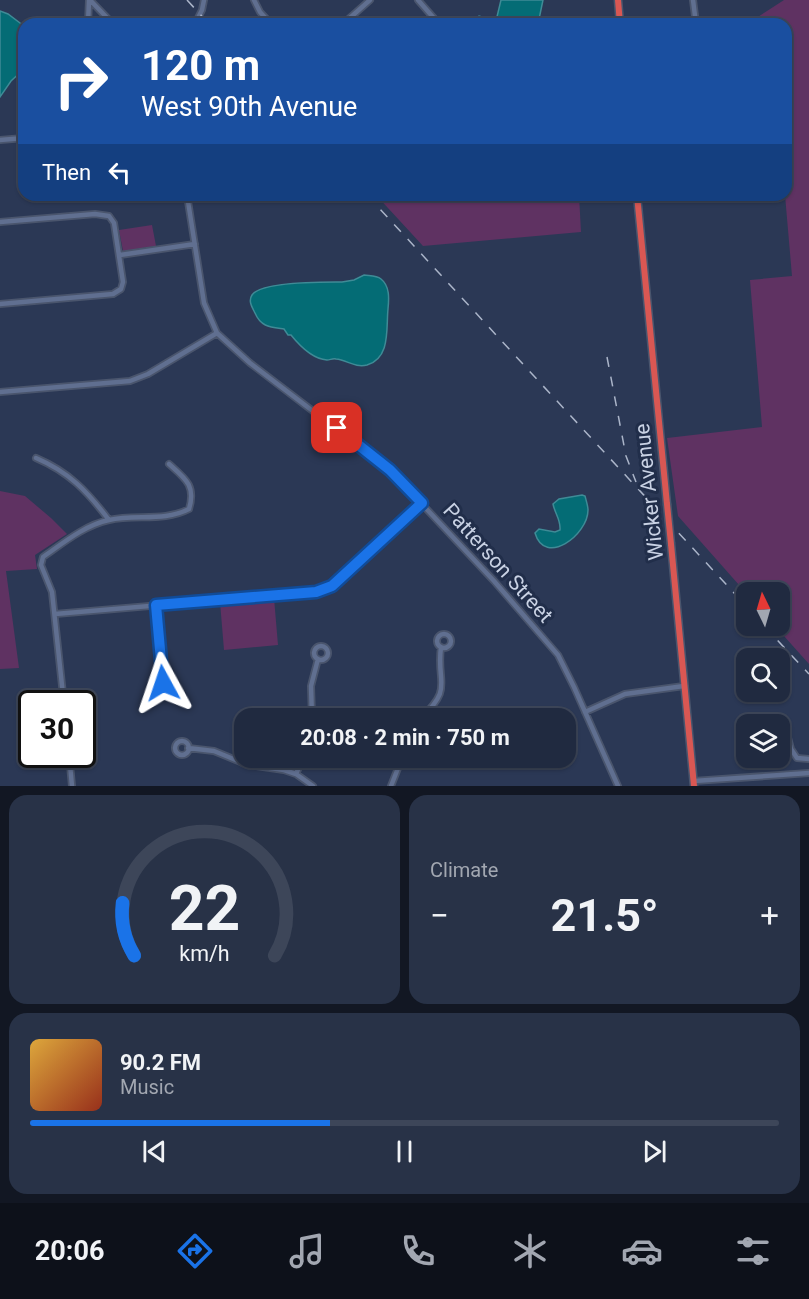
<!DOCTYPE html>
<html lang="en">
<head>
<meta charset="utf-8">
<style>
	:root { --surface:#202a40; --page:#283247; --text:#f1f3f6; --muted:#a2a7b1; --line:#3d4659; --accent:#1a73e8 }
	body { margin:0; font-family:Roboto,sans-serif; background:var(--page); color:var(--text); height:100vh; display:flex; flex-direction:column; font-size:22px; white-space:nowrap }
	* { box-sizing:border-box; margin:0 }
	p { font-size:20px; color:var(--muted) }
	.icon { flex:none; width:33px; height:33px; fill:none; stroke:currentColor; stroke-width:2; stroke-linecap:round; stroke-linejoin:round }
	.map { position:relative; height:786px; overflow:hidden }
	.panel { display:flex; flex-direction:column; gap:9px; padding:9px; background:#121723; flex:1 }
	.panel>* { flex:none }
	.guide { position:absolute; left:18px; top:18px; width:774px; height:183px; border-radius:18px; box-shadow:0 2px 4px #0004,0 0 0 2px var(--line); background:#1a4fa0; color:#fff; overflow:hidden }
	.needle { width:39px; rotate:355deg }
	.controls { position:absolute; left:736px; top:582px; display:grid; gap:12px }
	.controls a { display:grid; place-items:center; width:54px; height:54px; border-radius:12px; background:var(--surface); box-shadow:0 2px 4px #0004,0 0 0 2px var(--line); font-size:30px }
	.speed { position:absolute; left:18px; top:690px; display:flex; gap:12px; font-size:30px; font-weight:700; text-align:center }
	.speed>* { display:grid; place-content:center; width:78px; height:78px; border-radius:50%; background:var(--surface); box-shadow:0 2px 4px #0004,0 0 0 2px var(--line); line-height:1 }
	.speed .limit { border:3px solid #111; border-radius:9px; background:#fff; color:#111 }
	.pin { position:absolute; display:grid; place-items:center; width:51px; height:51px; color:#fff; margin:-26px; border-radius:12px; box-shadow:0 3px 9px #0006 }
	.me { position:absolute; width:66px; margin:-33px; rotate:355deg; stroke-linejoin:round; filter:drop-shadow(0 0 4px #0008) }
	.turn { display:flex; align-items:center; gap:21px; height:126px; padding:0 24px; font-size:27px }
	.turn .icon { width:78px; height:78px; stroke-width:2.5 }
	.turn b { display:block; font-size:42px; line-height:51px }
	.then { display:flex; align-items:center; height:57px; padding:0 24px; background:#0003; gap:12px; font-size:22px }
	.big { font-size:45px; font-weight:700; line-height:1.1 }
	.panel .widget { flex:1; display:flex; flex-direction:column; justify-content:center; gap:9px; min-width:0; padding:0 21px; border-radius:18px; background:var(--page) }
	.panel .dial { align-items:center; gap:0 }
	.dial svg { height:156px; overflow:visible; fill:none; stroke:var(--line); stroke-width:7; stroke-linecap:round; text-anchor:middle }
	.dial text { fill:var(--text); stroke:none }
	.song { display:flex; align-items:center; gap:18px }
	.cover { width:72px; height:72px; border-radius:9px; background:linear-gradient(135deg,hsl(40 70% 55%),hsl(10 70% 35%)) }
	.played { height:6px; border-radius:3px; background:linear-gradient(90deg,var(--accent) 40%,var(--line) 40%) }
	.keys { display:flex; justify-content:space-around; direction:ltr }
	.heat { display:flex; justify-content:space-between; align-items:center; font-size:33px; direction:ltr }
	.panel .tiles { flex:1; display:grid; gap:9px; grid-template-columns:1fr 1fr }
	.widget:last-child { grid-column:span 2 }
	.trip { position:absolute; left:234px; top:708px; width:342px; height:60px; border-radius:18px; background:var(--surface); box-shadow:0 2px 4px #0004,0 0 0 2px var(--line); font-weight:700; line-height:60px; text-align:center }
	.tabs { display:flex; height:96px; justify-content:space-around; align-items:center; background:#0d111a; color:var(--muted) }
	.tabs .icon { width:42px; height:42px }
	.tabs .on { color:var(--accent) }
	.tabs b { font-size:27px; color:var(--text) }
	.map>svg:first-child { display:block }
</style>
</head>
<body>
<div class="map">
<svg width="809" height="786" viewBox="0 0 809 786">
	<rect width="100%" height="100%" fill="#2b3855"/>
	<path fill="#5f3262" d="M784,0h25v664l-34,-38h5v-34h-33v2l-69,-78 -11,-78 95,-11 -12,-147 42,-4 -7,-81 1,-171h-39z
		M376,195h203l2,37 -158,14z
		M152,225l4,21 -33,5 -4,-21z
		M0,491l25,5 26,22 16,16 -32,21 2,14 -31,2 13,97 -19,1z
		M274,598l4,47 -54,5 -4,-48z"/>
	<path fill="#046c75" stroke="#3f8b96" stroke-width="1.5" d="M501,0h42l-5,24h-63l1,-5 3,-3 17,5z
		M0,11l8,3 16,12v43l-13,12 -11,16z
		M364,275c5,1 12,0 17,4 9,7 8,20 7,30 -2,19 3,49 -21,56 -12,3 -20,-5 -31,-6 -3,-1 -6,1 -9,1 -14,-1 -28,-15 -36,-25h-3l-4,-6c-14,-2 -23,-2 -29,-16 -3,-6 -7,-12 -3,-18 9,-14 73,-13 90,-13l12,-2z
		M582,495l3,1c1,4 3,10 3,14 0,25 -43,57 -53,23l4,-4 16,3 5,-2c1,-10 -5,-16 -7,-26l6,-5z
		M320,758h33c-9,11 -20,12 -32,5z"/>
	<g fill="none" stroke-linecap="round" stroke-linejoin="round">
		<defs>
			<path id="minor" d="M90,0l23,24
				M254,0l6,12 11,12
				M418,0l21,24
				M693,0l3,24
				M88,24l1,-24
				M195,24l7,-14 2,-10
				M343,24l27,-24
				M0,140l24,-2
				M187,195l17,108 13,30 33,30 140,107 104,111 64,74 16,32 44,99
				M0,222l95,-8 14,2 5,7 9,59 -2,7 -8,5 -113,10
				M120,255l75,-11
				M0,392l130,-11 18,-7 69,-41
				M36,458c33,14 51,33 73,62
				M156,605l7,78
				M55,614l261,-22 16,-6 90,-83
				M437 641a7 7 0 1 1 14 0a7 7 0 1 1-14 0Z
				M314 653a7 7 0 1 1 14 0a7 7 0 1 1-14 0Z
				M64,704l-12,-112 -11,-27 2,-8c20,-14 42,-32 66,-37 27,-6 55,2 80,-11 7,-23 -3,-30 -20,-45
				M585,712l40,-18 59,-8
				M312,718l-1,-32 7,-27
				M421,718c33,-31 15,-34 20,-71
				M787,734l4,15 6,9 12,1
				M175 748a7 7 0 1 1 14 0a7 7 0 1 1-14 0Z
				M188,748l26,3 34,14 36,5 12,4 17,12
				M69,754l3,32
				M296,774l7,-16
				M694,781l115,-8
				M391,786l11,-28"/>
			<path id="highway" d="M618,0l2,24
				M637,195l30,309
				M671,544l23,242"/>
		</defs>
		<use href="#minor" stroke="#4a556d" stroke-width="8"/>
		<use href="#highway" stroke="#4a556d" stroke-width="9"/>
		<use href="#minor" stroke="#606f90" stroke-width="4.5"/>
		<use href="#highway" stroke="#d95753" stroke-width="6"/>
		<path stroke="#abb5c9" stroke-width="1.5" stroke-dasharray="10 10" stroke-linecap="butt" d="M187,0l22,24
			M367,195l380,412
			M607,357l19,99 10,26
			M764,626l45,48"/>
		<defs>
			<path id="highway-bridge" d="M667,504l4,40"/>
		</defs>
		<use href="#highway-bridge" stroke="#4a556d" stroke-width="9" stroke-linecap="butt"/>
		<use href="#highway-bridge" stroke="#d95753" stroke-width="6"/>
	</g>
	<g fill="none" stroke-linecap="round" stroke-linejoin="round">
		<defs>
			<path id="route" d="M163,683l-7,-78 160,-13 16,-6 90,-83 -32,-33 -53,-42"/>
		</defs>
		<use href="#route" stroke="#114b97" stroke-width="15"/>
		<use href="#route" stroke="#1a73e8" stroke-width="10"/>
	</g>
	<g text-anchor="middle" stroke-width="6" stroke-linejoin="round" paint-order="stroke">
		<g font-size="21" fill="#c9d2e4" stroke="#212e4a">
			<text transform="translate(649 492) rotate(-96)" y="7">Wicker Avenue</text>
			<text transform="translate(498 563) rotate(48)" y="7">Patterson Street</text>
		</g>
	</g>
</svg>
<div class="controls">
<a><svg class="needle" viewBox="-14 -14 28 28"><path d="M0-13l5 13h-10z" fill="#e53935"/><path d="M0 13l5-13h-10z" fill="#a2a7b1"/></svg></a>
<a><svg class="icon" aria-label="search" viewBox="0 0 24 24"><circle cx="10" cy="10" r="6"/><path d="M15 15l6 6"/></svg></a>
<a><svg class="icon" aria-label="layers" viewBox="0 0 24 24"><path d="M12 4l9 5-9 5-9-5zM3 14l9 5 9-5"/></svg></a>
</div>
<div class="speed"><div class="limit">30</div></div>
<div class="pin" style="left:337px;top:428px;background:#d93025"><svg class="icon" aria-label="arrive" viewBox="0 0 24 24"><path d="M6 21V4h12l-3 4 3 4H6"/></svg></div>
<svg class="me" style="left:163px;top:683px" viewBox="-20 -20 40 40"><path d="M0-17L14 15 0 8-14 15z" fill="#1a73e8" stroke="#fff" stroke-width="4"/></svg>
<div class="trip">20:08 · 2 min · 750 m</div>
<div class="guide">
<div class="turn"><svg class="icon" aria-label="right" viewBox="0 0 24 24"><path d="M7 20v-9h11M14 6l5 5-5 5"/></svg><div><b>120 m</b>West 90th Avenue</div></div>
<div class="then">Then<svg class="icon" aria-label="left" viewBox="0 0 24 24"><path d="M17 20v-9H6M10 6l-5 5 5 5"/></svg></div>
</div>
</div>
<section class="panel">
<div class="tiles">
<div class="widget dial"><svg viewBox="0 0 100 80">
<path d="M14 69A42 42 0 1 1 86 69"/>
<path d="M14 69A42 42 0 0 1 8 42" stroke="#1a73e8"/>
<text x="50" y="56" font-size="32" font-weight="700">22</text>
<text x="50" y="72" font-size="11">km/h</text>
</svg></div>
<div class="widget"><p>Climate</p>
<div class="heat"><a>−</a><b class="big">21.5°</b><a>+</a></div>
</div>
<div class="widget">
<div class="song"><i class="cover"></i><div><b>90.2 FM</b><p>Music</p></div></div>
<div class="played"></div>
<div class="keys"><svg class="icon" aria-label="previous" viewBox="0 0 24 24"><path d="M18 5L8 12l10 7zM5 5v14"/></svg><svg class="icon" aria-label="pause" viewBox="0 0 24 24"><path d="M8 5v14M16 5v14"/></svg><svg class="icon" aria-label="next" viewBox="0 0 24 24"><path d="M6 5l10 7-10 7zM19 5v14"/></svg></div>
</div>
</div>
</section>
<nav class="tabs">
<b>20:06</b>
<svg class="icon on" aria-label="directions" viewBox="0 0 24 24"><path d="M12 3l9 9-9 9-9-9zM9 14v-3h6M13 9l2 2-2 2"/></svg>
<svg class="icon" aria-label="music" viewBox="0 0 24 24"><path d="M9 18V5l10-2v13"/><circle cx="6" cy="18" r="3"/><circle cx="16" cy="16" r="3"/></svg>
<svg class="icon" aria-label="phone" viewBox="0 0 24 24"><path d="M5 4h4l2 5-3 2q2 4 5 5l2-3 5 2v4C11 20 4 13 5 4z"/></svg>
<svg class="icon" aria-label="climate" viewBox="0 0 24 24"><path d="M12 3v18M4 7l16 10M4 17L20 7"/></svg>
<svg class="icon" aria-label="car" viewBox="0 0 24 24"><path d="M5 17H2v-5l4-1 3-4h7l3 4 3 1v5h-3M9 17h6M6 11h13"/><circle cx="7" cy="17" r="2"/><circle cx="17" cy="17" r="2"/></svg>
<svg class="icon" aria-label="filters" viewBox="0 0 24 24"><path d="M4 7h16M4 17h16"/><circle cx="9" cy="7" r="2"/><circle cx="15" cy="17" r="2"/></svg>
</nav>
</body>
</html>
